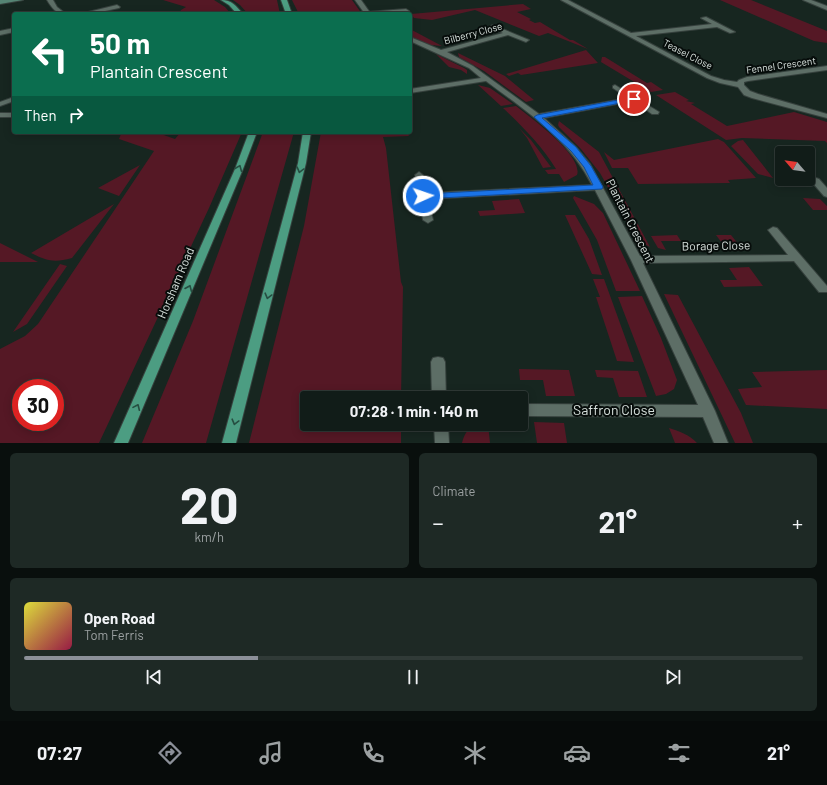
<!DOCTYPE html>
<html lang="en">
<head>
<meta charset="utf-8">
<style>
	:root { --surface:#111c18; --page:#1e2925; --text:#f1f3f6; --muted:#9ca1a2; --line:#303a37; --accent:#8c9099 }
	body { margin:0; font-family:Barlow,sans-serif; background:var(--page); color:var(--text); height:100vh; display:flex; flex-direction:column; font-size:15px; white-space:nowrap }
	* { box-sizing:border-box; margin:0 }
	p { font-size:13px; color:var(--muted) }
	.icon { flex:none; width:22px; height:22px; fill:none; stroke:currentColor; stroke-width:2; stroke-linecap:round; stroke-linejoin:round }
	.map { position:relative; height:443px; overflow:hidden }
	.sheet { display:flex; flex-direction:column; gap:10px; padding:10px; background:#090f0d; flex:1 }
	.sheet>* { flex:none }
	.banner { position:absolute; left:12px; top:12px; width:400px; height:122px; border-radius:4px; box-shadow:0 2px 10px #0003,0 0 0 1px var(--line); background:#0b6e4f; color:#fff; overflow:hidden }
	.needle { width:26px; rotate:298deg }
	.controls { position:absolute; left:775px; top:146px; display:grid; gap:8px }
	.controls a { display:grid; place-items:center; width:40px; height:40px; border-radius:4px; background:var(--surface); box-shadow:0 2px 10px #0003,0 0 0 1px var(--line); font-size:20px }
	.speed { position:absolute; left:12px; top:379px; display:flex; gap:8px; font-size:20px; font-weight:700; text-align:center }
	.speed>* { display:grid; place-content:center; width:52px; height:52px; border-radius:50%; background:var(--surface); box-shadow:0 2px 10px #0003,0 0 0 1px var(--line); line-height:1 }
	.speed .limit { border:6px solid #d22; background:#fff; color:#111 }
	.pin { position:absolute; display:grid; place-items:center; width:34px; height:34px; color:#fff; margin:-17px; border:2px solid #fff; border-radius:50%; box-shadow:0 1px 4px #0007 }
	.me { position:absolute; width:44px; margin:-22px; rotate:87deg; stroke-linejoin:round; filter:drop-shadow(0 0 3px #0008) }
	.turn { display:flex; align-items:center; gap:14px; height:84px; padding:0 12px; font-size:18px }
	.turn .icon { width:52px; height:52px; stroke-width:2.5 }
	.turn b { display:block; font-size:28px; line-height:34px }
	.then { display:flex; align-items:center; height:38px; padding:0 12px; background:#0003; gap:8px; font-size:15px }
	.big { font-size:30px; font-weight:700; line-height:1.1 }
	.sheet .tile { flex:1; display:flex; flex-direction:column; justify-content:center; gap:6px; min-width:0; padding:0 14px; border-radius:6px; background:var(--page) }
	.sheet .dial { align-items:center; gap:0 }
	.dial b { font-size:52px; line-height:1 }
	.song { display:flex; align-items:center; gap:12px }
	.cover { width:48px; height:48px; border-radius:6px; background:linear-gradient(135deg,hsl(60 70% 55%),hsl(340 70% 35%)) }
	.played { height:4px; border-radius:2px; background:linear-gradient(90deg,var(--accent) 30%,var(--line) 30%) }
	.keys { display:flex; justify-content:space-around; direction:ltr }
	.heat { display:flex; justify-content:space-between; align-items:center; font-size:22px; direction:ltr }
	.sheet .tiles { flex:1; display:grid; gap:10px; grid-template-columns:1fr 1fr }
	.tile:last-child { grid-column:span 2 }
	.trip { position:absolute; left:300px; top:391px; width:228px; height:40px; border-radius:4px; background:var(--surface); box-shadow:0 2px 10px #0003,0 0 0 1px var(--line); font-weight:700; line-height:40px; text-align:center }
	.menu { display:flex; height:64px; justify-content:space-around; align-items:center; background:#070b0a; color:var(--muted) }
	.menu .icon { width:28px; height:28px }
	.menu .selected { color:var(--accent) }
	.menu b { font-size:18px; color:var(--text) }
	.map>svg:first-child { display:block }
</style>
</head>
<body>
<div class="map">
<svg width="827" height="443" viewBox="0 0 827 443">
	<rect width="100%" height="100%" fill="#172620"/>
	<path fill="#551825" fill-rule="evenodd" d="M163,0h51l11,7 6,7h-52l2,-4 5,-3z
		M233,0h44l3,14h-32l-8,-9z
		M292,0h60l10,14h-63z
		M720,0h31l76,31v12l-13,-2z
		M523,4l8,5 -14,3 14,7 -2,1 6,3 5,-1 30,18h3l15,9 -40,-16 -9,3 -64,-26 -43,10 -18,-2 -3,-4z
		M410,29l32,17 -11,-1 -21,-8z
		M586,50l12,13 -77,12 -3,-2 -9,3 -3,-2z
		M458,53l47,23 29,24 -8,2 -42,-31 -25,-14z
		M436,54l28,14 3,2v4l-6,-4 -12,-3z
		M602,57h3l42,26 4,-1 12,8 -12,2 -50,-30z
		M478,85l12,3 23,16 -12,2z
		M675,92l14,8 -3,1 9,2 -4,1 36,22 67,-14 33,10v21l-2,-2 -83,-3 -16,2 -70,-45z
		M516,106c14,11 68,50 61,69l-13,7 -5,-8h-11l-3,-4 11,-1c-14,-23 -33,-42 -53,-61z
		M559,121l40,31 51,95 -11,-6 -3,-4 -36,-64 -19,-24 -22,-22 -1,-2z
		M519,128l12,12 20,27 -8,1 -16,-30z
		M144,132h11l20,7 6,-7h61l-33,76 -110,235h-99v-94l25,-13 13,-12 116,-173 -35,-12 2,-5zM21,388h34v34h-34z
		M263,132h31l-88,311h-64l51,-122z
		M321,132h85l3,4 -26,1 3,11 15,134 2,5 -2,111h-94v26h94v19h-152l55,-217z
		M718,139l6,3 32,36 -28,2 2,3 -92,1 -10,-16h-16l-8,-16 10,8z
		M743,140l30,38 -15,-4 -27,-28 7,-5z
		M140,165l-21,31 -21,-8z
		M574,196l20,8 9,9 37,78h-24l-19,-51 -24,-42z
		M803,198l17,1 7,7v4h-14z
		M519,199l6,14 -45,3 -2,-5 17,-1 -3,-9z
		M114,204l-42,54c-18,5 -25,3 -41,-5z
		M565,215h10l14,24 13,36 -10,-1z
		M677,235l4,6h-20l5,9 -8,-2 -7,-12z
		M716,235h15l12,15 -15,1z
		M0,243l38,19h-38z
		M60,264l7,2 -40,58 -14,8z
		M749,267l14,19 -39,1 -4,-7h17l-8,-12z
		M593,279h11l30,83 -17,-1 -21,-64h4z
		M664,294l14,1 63,118 12,30h-18z
		M642,296l19,42 16,42 -3,9 -8,5 -10,2 -38,-99z
		M519,369l50,1 6,26h-29l-3,-16h-23z
		M595,370l43,1 9,26h-28l-6,-19 -16,-1z
		M827,370v39l-81,-4 -8,-16 24,-2 -10,-15z
		M534,422l30,1 3,20h-30z
		M476,424h12l2,19h-28c2,-8 6,-16 14,-19z
		M669,428c10,3 21,7 28,15h-22z"/>
	<g fill="none" stroke-linecap="round" stroke-linejoin="round">
		<defs>
			<path id="lane" d="M803,0h8l16,6v4z
				M406,9l3,2 -1,1 -44,2 3,-2z
				M14,28v4l-14,3v-4z
				M0,113h14v4h-14z"/>
			<path id="street" d="M47,0h6l4,7 9,7c-10,0 -14,-6 -19,-14z
				M355,0h6l10,14h-6z
				M561,0h7l63,33 81,-9 -11,-6 5,-1 29,15 -5,1 -13,-6 -81,9 75,40 13,4 13,2 2,-2 8,-3 80,-11v4l-79,11 -4,1v3l6,6 8,3 69,20v4l-75,-20 -8,-3 -6,-8 -18,-4 -13,-5z
				M117,5l3,2 -1,1 -28,6h-11z
				M493,25l36,15 -3,2 -18,-7 -61,17 26,14 66,48 89,-16 -15,-10v-2l2,-1 44,27 -1,2h-6l-19,-13 -89,17 32,29 14,17 50,92 148,-1 -20,-25 5,-3 4,1 50,58v6h-8l-25,-31 -151,2 72,148 13,32h-14l-11,-26 -182,-1v-12l177,1 -67,-145 -36,-70 -167,9 5,21 -5,3 -5,-3 -8,-45 4,-3 4,3 4,18 165,-8c-23,-46 -66,-74 -106,-104l-76,12v-4l71,-11 -12,-10 -59,-27v-4l31,13 62,-17 -12,-5v-2z
				M14,97v4l-14,5v-4z
				M816,178l3,1 8,9v9l-3,-1 -13,-15z
				M438,357l5,1 2,4 1,36h-14l-1,-36 2,-4z
				M434,424h14l1,19h-14z"/>
			<path id="secondary" d="M0,0h23l-23,4z"/>
			<path id="primary" d="M221,0c11,0 15,6 22,14h-6l-8,-9z
				M281,0h6l5,14h-6z
				M249,132h8l-14,37 -115,274h-14l121,-274z
				M303,132h8l-5,31 -70,280h-14l76,-280z"/>
		</defs>
		<use href="#lane" stroke="#36413d" stroke-width="2"/>
		<use href="#street" stroke="#36413d" stroke-width="2"/>
		<use href="#secondary" stroke="#36413d" stroke-width="2"/>
		<use href="#primary" stroke="#36413d" stroke-width="2"/>
		<use href="#lane" fill="#5d6e66" fill-rule="evenodd"/>
		<use href="#street" fill="#5d6e66" fill-rule="evenodd"/>
		<use href="#secondary" fill="#558574" fill-rule="evenodd"/>
		<use href="#primary" fill="#4c9d82" fill-rule="evenodd"/>
	</g>
	<defs><path id="oneway-chevron" d="M-2-3.5L2.5 0L-2 3.5" fill="none" stroke-width="1.6" stroke-linecap="round" stroke-linejoin="round"/></defs>
	<g stroke="#264e41">
		<use href="#oneway-chevron" transform="translate(239 168) rotate(-68)"/>
		<use href="#oneway-chevron" transform="translate(300 170) rotate(105)"/>
		<use href="#oneway-chevron" transform="translate(189 288) rotate(-67)"/>
		<use href="#oneway-chevron" transform="translate(268 296) rotate(105)"/>
		<use href="#oneway-chevron" transform="translate(137 407) rotate(-66)"/>
		<use href="#oneway-chevron" transform="translate(235 422) rotate(105)"/>
	</g>
	<path fill="#1a73e8" stroke="#114b97" d="M634,97l4,2 -1,1 -95,18 34,29 15,19 12,21 -1,2 -179,10 -4,-3 4,-2 170,-9 -9,-18 -13,-16 -37,-34 3,-2z"/>
	<g text-anchor="middle" stroke-width="4" stroke-linejoin="round" paint-order="stroke">
		<g font-size="10" fill="#d8e1dd" stroke="#070d0b">
			<text transform="translate(473 33) rotate(-15)" y="4">Bilberry Close</text>
			<text transform="translate(688 54) rotate(27)" y="4">Teasel Close</text>
			<text transform="translate(781 65) rotate(-8)" y="4">Fennel Crescent</text>
		</g>
		<g font-size="12" fill="#d8e1dd" stroke="#070d0b">
			<text transform="translate(630 221) rotate(63)" y="4">Plantain Crescent</text>
			<text transform="translate(716 246) rotate(-1)" y="4">Borage Close</text>
			<text transform="translate(176 283) rotate(-67)" y="4">Horsham Road</text>
		</g>
		<g font-size="14" fill="#d8e1dd" stroke="#070d0b">
			<text x="614" y="415">Saffron Close</text>
		</g>
	</g>
</svg>
<div class="controls">
<a><svg class="needle" viewBox="-14 -14 28 28"><path d="M0-13l5 13h-10z" fill="#e53935"/><path d="M0 13l5-13h-10z" fill="#9ca1a2"/></svg></a>
</div>
<div class="speed"><div class="limit">30</div></div>
<div class="pin" style="left:634px;top:99px;background:#d93025"><svg class="icon" aria-label="arrive" viewBox="0 0 24 24"><path d="M6 21V4h12l-3 4 3 4H6"/></svg></div>
<svg class="me" style="left:423px;top:196px" viewBox="-20 -20 40 40"><circle r="17" fill="#1a73e8" stroke="#fff" stroke-width="3"/><path d="M0-11L8 9 0 5-8 9z" fill="#fff"/></svg>
<div class="trip">07:28 · 1 min · 140 m</div>
<div class="banner">
<div class="turn"><svg class="icon" aria-label="left" viewBox="0 0 24 24"><path d="M17 20v-9H6M10 6l-5 5 5 5"/></svg><div><b>50 m</b>Plantain Crescent</div></div>
<div class="then">Then<svg class="icon" aria-label="right" viewBox="0 0 24 24"><path d="M7 20v-9h11M14 6l5 5-5 5"/></svg></div>
</div>
</div>
<section class="sheet">
<div class="tiles">
<div class="tile dial"><b>20</b><p>km/h</p></div>
<div class="tile"><p>Climate</p>
<div class="heat"><a>−</a><b class="big">21°</b><a>+</a></div>
</div>
<div class="tile">
<div class="song"><i class="cover"></i><div><b>Open Road</b><p>Tom Ferris</p></div></div>
<div class="played"></div>
<div class="keys"><svg class="icon" aria-label="previous" viewBox="0 0 24 24"><path d="M18 5L8 12l10 7zM5 5v14"/></svg><svg class="icon" aria-label="pause" viewBox="0 0 24 24"><path d="M8 5v14M16 5v14"/></svg><svg class="icon" aria-label="next" viewBox="0 0 24 24"><path d="M6 5l10 7-10 7zM19 5v14"/></svg></div>
</div>
</div>
</section>
<nav class="menu">
<b>07:27</b>
<svg class="icon selected" aria-label="directions" viewBox="0 0 24 24"><path d="M12 3l9 9-9 9-9-9zM9 14v-3h6M13 9l2 2-2 2"/></svg>
<svg class="icon" aria-label="music" viewBox="0 0 24 24"><path d="M9 18V5l10-2v13"/><circle cx="6" cy="18" r="3"/><circle cx="16" cy="16" r="3"/></svg>
<svg class="icon" aria-label="phone" viewBox="0 0 24 24"><path d="M5 4h4l2 5-3 2q2 4 5 5l2-3 5 2v4C11 20 4 13 5 4z"/></svg>
<svg class="icon" aria-label="climate" viewBox="0 0 24 24"><path d="M12 3v18M4 7l16 10M4 17L20 7"/></svg>
<svg class="icon" aria-label="car" viewBox="0 0 24 24"><path d="M5 17H2v-5l4-1 3-4h7l3 4 3 1v5h-3M9 17h6M6 11h13"/><circle cx="7" cy="17" r="2"/><circle cx="17" cy="17" r="2"/></svg>
<svg class="icon" aria-label="filters" viewBox="0 0 24 24"><path d="M4 7h16M4 17h16"/><circle cx="9" cy="7" r="2"/><circle cx="15" cy="17" r="2"/></svg>
<b>21°</b>
</nav>
</body>
</html>
